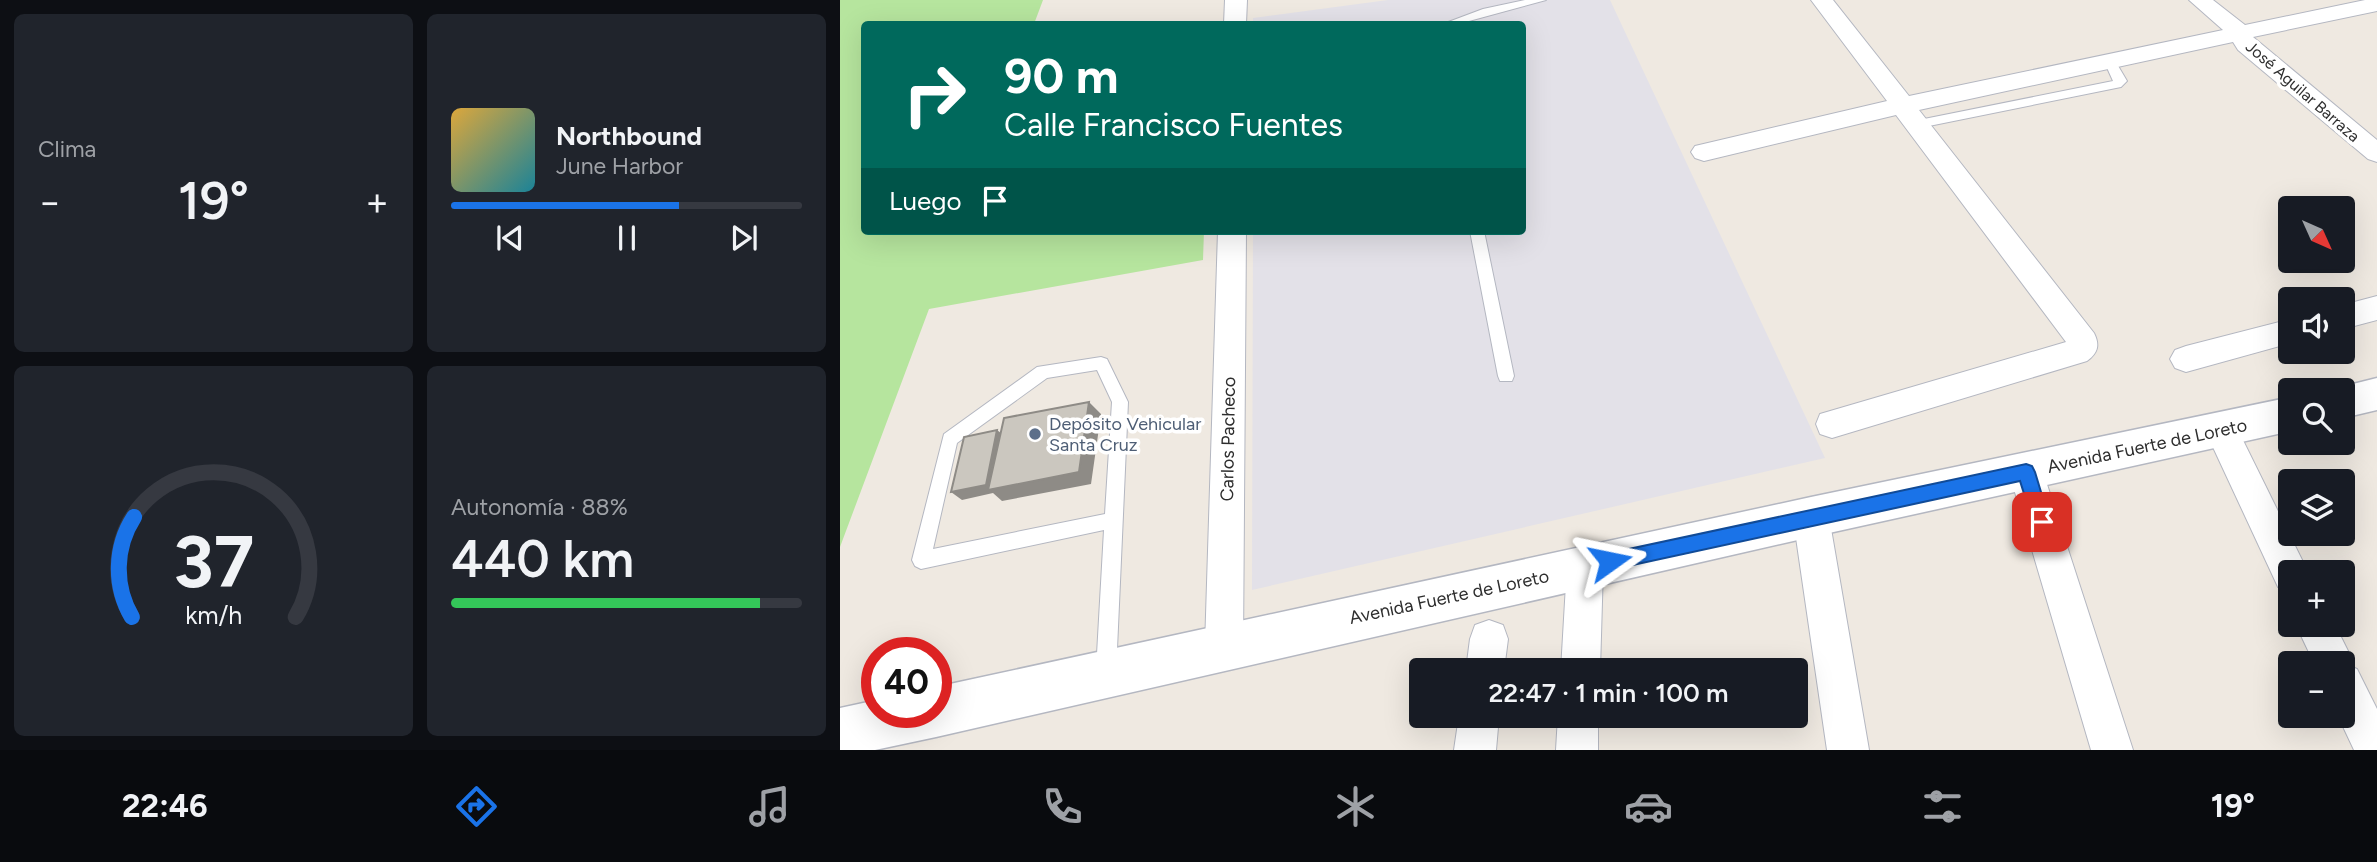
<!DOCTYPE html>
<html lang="es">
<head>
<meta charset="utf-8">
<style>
	:root { --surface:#171b24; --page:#20242c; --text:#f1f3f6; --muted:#9ea1a6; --line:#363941; --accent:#1a73e8 }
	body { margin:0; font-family:Figtree,sans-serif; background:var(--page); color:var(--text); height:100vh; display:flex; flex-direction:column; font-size:26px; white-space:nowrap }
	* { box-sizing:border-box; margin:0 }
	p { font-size:23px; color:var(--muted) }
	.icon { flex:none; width:38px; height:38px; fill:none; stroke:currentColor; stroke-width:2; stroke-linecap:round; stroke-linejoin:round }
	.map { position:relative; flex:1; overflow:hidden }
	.panel { display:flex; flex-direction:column; gap:14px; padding:14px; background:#0d0f14; width:840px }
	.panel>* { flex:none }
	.guide { position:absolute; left:21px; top:21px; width:665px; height:214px; border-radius:7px; box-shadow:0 7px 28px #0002; background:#00695c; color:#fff; overflow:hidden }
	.needle { width:46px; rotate:135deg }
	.controls { position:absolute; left:1438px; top:196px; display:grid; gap:14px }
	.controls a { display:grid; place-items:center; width:77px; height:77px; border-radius:7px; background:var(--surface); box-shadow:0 7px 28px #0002; font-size:35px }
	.speed { position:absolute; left:21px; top:637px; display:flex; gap:14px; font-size:35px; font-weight:700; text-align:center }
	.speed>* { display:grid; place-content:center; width:91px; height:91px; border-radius:50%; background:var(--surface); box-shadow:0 7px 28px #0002; line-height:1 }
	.speed .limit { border:10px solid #d22; background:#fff; color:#111 }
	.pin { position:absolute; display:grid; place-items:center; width:60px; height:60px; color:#fff; margin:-30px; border-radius:14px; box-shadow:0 4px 10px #0006 }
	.me { position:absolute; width:77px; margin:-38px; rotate:78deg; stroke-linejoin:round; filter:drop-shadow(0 0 5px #0008) }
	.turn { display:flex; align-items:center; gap:24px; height:147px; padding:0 28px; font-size:32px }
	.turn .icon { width:91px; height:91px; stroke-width:2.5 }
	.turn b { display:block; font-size:49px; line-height:60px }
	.then { display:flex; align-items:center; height:66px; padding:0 28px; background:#0003; gap:14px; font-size:26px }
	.big { font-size:52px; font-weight:600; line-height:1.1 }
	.panel .card { flex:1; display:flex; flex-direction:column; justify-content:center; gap:10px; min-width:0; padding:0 24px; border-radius:10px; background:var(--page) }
	.panel .dial { align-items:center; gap:0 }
	.dial svg { height:182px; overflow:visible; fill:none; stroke:var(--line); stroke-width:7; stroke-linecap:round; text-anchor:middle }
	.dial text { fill:var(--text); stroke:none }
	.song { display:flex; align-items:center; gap:21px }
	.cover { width:84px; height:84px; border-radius:10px; background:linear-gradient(135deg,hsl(40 70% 55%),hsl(190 70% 35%)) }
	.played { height:7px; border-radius:4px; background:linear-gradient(90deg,var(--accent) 65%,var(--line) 65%) }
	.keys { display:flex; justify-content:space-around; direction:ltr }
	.heat { display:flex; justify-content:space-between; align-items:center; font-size:38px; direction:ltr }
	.charge { height:10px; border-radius:5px; background:linear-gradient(90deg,#34c759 88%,var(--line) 0) }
	.panel .tiles { flex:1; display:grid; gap:14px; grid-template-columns:repeat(2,1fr) }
	.trip { position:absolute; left:569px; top:658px; width:399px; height:70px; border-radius:7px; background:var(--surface); box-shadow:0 7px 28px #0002; font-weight:600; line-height:70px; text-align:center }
	.menu { display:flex; height:112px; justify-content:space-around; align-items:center; background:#090b0e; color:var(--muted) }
	.menu .icon { width:49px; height:49px }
	.menu .selected { color:var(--accent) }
	.menu b { font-size:32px; color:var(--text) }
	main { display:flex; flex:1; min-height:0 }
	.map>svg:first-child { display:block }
</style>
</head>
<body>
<main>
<section class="panel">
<div class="tiles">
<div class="card"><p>Clima</p>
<div class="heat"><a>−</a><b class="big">19°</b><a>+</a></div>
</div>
<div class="card">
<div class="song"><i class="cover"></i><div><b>Northbound</b><p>June Harbor</p></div></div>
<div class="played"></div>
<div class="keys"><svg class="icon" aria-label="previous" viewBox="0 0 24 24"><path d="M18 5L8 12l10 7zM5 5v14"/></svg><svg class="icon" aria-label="pause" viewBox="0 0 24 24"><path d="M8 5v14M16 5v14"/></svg><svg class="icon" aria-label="next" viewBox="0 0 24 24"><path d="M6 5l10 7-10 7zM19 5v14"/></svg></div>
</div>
<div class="card dial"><svg viewBox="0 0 100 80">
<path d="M14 69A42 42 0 1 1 86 69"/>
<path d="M14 69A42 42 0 0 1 15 25" stroke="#1a73e8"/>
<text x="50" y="56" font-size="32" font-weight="700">37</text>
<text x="50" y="72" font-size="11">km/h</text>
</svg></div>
<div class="card"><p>Autonomía · 88%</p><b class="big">440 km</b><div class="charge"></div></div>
</div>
</section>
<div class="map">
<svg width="1537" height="750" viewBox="0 0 1537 750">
	<rect width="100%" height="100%" fill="#efe9e1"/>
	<path fill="#e3e1e8" d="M548,0h222l215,458 -573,132 1,-359h269v-207h-269v-6z"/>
	<path fill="#b6e59e" d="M0,0h203l-9,24h-170v207h340l-1,29 -274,49 -89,238z"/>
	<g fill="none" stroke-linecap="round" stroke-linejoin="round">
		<defs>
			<path id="service" d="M685,0h21l-88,24h-15l40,-15z
				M1270,57l4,2 13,22 -6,6 -202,41 -6,-4 6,-4 194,-39 -9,-20z
				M630,231h14l30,145 -2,5h-12l-2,-5z
				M261,357l6,2 21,43 -12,270 -3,7 -7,3 -7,-3 -3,-7 8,-142 -183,39 -6,-3 -3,-6 32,-126 93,-67zM257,370l15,32 -7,112 -172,35 24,-106 90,-65z"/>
			<path id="minor" d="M385,0h22l-1,24h-22z
				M971,0h22l76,96 314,-66 -34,-30h24l32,25 120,-25h12v11l-124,26 124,103v22l-9,-3 -130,-109 -5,-8 -314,68 175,223c6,12 4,20 -7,28l-255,77 -12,-4 -4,-10 4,-10 246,-72 -170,-227 -192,46 -9,-3 -4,-6 4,-6 192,-45z
				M378,231h28l-3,416 -5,14 -14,5 -14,-5 -5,-14z
				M1537,296v24l-34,9v-24z
				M1451,319v24l-105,29 -11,-4 -5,-9 5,-9 11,-4z
				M1381,416l12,4 75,152h-17v20l-13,-5 -73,-157 4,-10z
				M1186,457l12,4 5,11 90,278h-42l-82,-278 5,-11z
				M971,501l12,5 6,11 40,233h-42l-34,-233 6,-11z
				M745,550l13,5 5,12 -3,103h-39l6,-103 5,-12z
				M649,620l14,5 5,14 -4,31h-38l4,-31 5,-14z
				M1456,625h39l19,38 -2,4 5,2 20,40v41h-23l-16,-34h5v-53h-29z
				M619,716h40l-3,34h-42z
				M718,716h40v34h-42z"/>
			<path id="tertiary" d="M1537,378v32l-34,8v-28h-14z
				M1451,397v34l-480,106 -875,200 -61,13h-35v-42l37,-8v12h59v-25l875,-190z"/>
		</defs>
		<use href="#service" stroke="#b4b7c1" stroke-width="2"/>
		<use href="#minor" stroke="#b4b7c1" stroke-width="2"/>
		<use href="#tertiary" stroke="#b4b7c1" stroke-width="3"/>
		<use href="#service" fill="#fff" fill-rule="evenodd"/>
		<use href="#minor" fill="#fff" fill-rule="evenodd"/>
		<use href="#tertiary" fill="#fff" fill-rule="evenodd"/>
	</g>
	<path fill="#8e8b86" d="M249,402l12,12 -10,70 -89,17 -9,-8 -31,7 -11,-8 46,-62 10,8z"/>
	<path fill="#cbc7bf" stroke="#8e8b86" stroke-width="2" d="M249,402l-10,70 -91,18 16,-72z
		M157,430l-11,55 -35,7 13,-55z"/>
	<path fill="#1a73e8" stroke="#114b97" stroke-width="2" d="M1186,464l6,2 3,6 15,50 -2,6 -6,2 -7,-2 -2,-6 -13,-41 -410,89 -6,-3 -3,-6 3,-6 6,-2z"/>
	<circle fill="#5c6f8a" stroke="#fff" stroke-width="2.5" cx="195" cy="434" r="7"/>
	<g text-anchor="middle" stroke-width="7" stroke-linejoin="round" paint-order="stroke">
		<g font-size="16" fill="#2e2e2e" stroke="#fff">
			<text transform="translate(1463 91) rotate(41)" y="6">José Aguilar Barraza</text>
		</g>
		<g font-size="18" fill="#4e5e75" stroke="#fff" text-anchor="start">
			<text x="209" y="430">Depósito Vehicular<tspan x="209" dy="21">Santa Cruz</tspan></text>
		</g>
		<g font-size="18" fill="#2e2e2e" stroke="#fff">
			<text transform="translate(388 439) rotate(-89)" y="6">Carlos Pacheco</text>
			<text transform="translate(1307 446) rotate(-12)" y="6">Avenida Fuerte de Loreto</text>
			<text transform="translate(609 597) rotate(-12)" y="6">Avenida Fuerte de Loreto</text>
		</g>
	</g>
</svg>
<div class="controls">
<a><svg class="needle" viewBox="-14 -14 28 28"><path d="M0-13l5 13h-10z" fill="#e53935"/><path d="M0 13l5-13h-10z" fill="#9ea1a6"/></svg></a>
<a><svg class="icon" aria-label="sound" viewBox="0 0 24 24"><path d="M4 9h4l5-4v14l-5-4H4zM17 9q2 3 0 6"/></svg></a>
<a><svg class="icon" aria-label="search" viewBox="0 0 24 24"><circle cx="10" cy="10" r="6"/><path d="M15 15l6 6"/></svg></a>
<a><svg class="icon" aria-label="layers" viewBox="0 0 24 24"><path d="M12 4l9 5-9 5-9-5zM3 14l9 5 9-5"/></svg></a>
<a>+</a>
<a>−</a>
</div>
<div class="speed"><div class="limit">40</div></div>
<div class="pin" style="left:1202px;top:522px;background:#d93025"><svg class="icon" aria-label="arrive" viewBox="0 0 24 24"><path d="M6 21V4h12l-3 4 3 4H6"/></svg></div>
<svg class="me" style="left:770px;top:561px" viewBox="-20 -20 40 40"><path d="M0-17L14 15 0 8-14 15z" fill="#1a73e8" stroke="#fff" stroke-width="4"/></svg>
<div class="trip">22:47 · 1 min · 100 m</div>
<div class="guide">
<div class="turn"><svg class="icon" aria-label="right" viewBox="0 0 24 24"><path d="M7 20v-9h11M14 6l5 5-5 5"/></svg><div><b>90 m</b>Calle Francisco Fuentes</div></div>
<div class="then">Luego<svg class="icon" aria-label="arrive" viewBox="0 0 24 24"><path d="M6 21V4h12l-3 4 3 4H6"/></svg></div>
</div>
</div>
</main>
<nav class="menu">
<b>22:46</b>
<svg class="icon selected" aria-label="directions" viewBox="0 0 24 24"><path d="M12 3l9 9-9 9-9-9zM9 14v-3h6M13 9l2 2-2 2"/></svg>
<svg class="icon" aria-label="music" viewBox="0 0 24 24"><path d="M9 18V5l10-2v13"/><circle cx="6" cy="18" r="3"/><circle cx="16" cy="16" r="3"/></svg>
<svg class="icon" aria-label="phone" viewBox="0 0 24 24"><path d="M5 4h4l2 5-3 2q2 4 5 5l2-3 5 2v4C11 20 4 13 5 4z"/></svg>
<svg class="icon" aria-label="climate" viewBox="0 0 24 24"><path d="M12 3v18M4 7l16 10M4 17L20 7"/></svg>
<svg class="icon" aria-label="car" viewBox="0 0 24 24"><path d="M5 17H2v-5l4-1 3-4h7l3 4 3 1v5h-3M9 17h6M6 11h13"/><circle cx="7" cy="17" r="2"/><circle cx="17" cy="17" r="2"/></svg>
<svg class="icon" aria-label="filters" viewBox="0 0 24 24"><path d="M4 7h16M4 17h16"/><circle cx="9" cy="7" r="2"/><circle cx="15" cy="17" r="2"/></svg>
<b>19°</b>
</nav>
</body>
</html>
